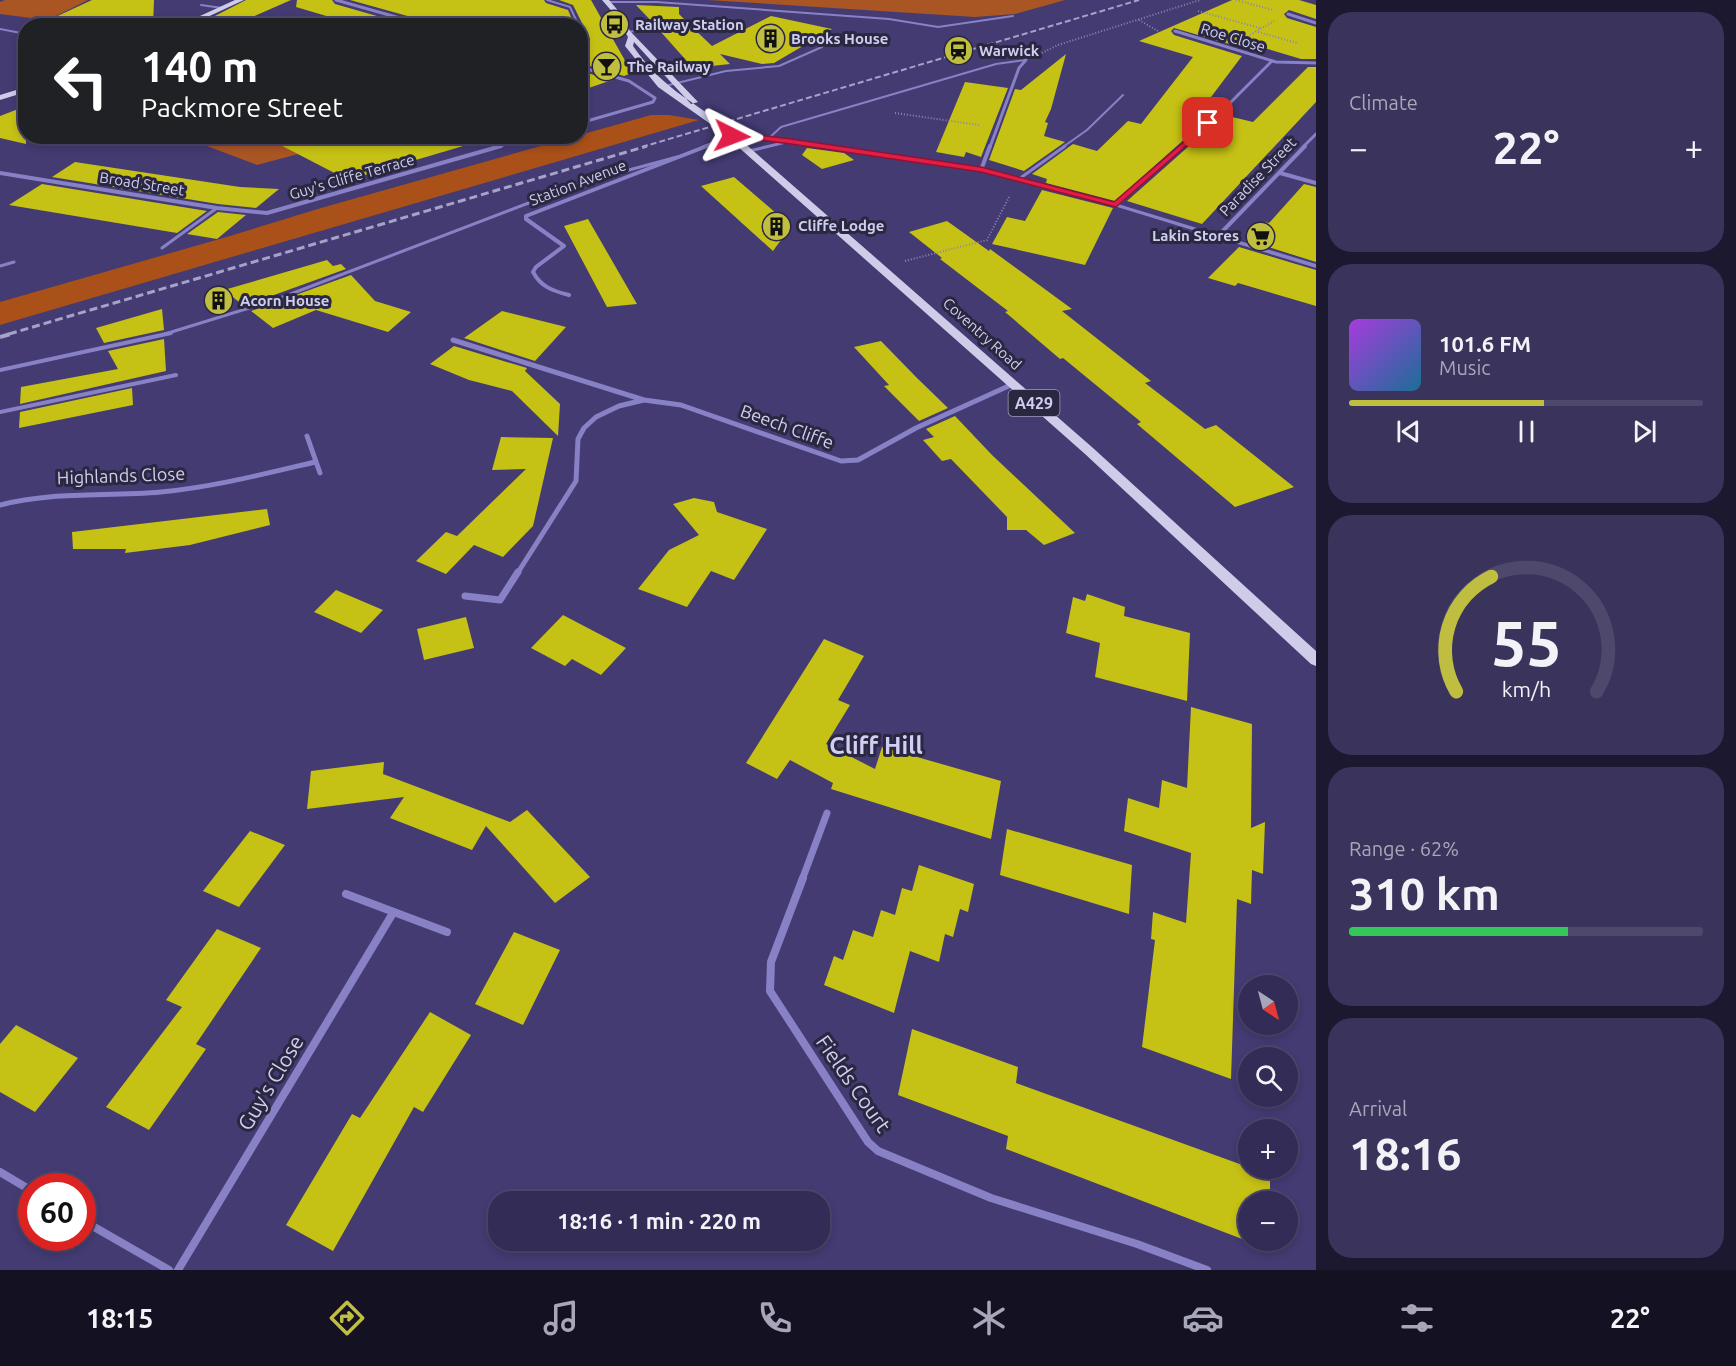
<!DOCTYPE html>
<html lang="en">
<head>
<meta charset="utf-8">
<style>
	:root { --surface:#322c56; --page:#3a345c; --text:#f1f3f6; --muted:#a8a7b9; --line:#4d486c; --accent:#c0be40 }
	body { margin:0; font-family:Ubuntu,sans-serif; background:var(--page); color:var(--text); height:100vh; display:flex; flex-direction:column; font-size:22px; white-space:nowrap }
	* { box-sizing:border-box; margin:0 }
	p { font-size:20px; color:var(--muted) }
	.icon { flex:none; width:33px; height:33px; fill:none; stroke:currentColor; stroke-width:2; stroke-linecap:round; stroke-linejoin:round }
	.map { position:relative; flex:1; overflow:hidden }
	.drawer { display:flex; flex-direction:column; gap:12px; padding:12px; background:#1c182f; width:420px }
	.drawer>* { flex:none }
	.hud { position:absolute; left:18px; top:18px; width:570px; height:126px; border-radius:24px; box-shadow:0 3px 9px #0003,0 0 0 2px var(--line); background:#202124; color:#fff; overflow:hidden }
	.needle { width:39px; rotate:144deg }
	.buttons { position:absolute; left:1238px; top:975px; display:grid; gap:12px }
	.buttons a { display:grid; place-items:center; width:60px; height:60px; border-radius:50%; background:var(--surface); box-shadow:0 3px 9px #0003,0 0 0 2px var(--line); font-size:30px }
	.speed { position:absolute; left:18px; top:1173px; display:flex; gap:12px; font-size:30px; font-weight:700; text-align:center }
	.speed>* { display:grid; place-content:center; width:78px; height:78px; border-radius:50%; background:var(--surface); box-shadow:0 3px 9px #0003,0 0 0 2px var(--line); line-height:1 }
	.speed .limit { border:9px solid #d22; background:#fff; color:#111 }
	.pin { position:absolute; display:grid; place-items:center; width:51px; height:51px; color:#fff; margin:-26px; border-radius:12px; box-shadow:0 3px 9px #0006 }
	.me { position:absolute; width:66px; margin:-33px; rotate:93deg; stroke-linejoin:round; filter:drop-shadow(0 0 4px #0008) }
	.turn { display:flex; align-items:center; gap:21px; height:126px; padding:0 24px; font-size:27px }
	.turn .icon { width:78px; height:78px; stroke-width:2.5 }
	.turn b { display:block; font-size:42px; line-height:51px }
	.big { font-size:45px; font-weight:700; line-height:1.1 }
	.drawer .tile { flex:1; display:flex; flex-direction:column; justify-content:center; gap:9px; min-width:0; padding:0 21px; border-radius:24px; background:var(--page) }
	.drawer .dial { align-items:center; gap:0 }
	.dial svg { height:156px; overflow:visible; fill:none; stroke:var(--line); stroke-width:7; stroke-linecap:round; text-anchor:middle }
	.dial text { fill:var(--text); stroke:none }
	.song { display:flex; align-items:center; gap:18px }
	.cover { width:72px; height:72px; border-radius:9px; background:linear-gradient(135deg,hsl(280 70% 55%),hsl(200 70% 35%)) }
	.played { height:6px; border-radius:3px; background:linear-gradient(90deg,var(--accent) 55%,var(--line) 55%) }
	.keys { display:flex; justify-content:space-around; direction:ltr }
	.heat { display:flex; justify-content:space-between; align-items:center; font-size:33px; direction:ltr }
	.charge { height:9px; border-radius:4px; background:linear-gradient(90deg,#34c759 62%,var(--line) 0) }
	.trip { position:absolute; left:488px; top:1191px; width:342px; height:60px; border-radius:24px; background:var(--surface); box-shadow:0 3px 9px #0003,0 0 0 2px var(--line); font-weight:700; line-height:60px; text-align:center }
	.dock { display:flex; height:96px; justify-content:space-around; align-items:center; background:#141222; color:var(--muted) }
	.dock .icon { width:42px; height:42px }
	.dock .on { color:var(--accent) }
	.dock b { font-size:27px; color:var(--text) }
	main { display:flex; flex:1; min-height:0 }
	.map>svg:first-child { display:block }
</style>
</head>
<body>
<main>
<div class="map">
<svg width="1316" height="1270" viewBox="0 0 1316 1270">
	<rect width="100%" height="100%" fill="#433b72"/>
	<path fill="#a95624" d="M5,0h83l-36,18 -16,-2 -5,2 -31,-4v-12z
		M708,0h357l-50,14 -40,3z
		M183,137h81l38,16 -45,12z"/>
	<path fill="#a95118" d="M651,115h18l30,5 -699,205v-23l230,-66 91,-28z"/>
	<path fill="#c5c115" d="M92,0h62l-1,26h-117z
		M246,0h45l-59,26h-25l2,-7z
		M297,0h35l3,4 77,22h-52l-64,-19z
		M350,0h194l2,3 22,7 7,16h-143l-3,-4z
		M559,0h32l41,73 -8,3 -44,-13v-19l9,-1 1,-4 -17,-34z
		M1232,0h67l17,5v14l-27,-9 -5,4 3,4 29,9v32h-15l-50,-15 -4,5 -73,-21 -3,3 3,4 68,21 -40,53 13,3 -100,89 -69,-18 1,-4 -15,-5 41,-30 24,7 31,-30 13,3 52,-67 -54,-16z
		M636,5l43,2v7l7,7 -31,4z
		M771,16l61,13 -58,34 -12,1 -42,-10 10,10 -37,4 -33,-37 33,-3 19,18z
		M1066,54l-15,55 -6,13 3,1 -4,13 21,6 -41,29 -35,-11 26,-71 6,1z
		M1308,67h8v35l-114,122 -75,-23 97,-86 29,7z
		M580,71l32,9 -32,11z
		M965,82l43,6 -27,69 -15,-5 -2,5 -28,-5z
		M26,106v38l-26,-6v-22z
		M263,136h206l1,8 -122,36z
		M807,148l37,5 10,7 -32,9 -20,-14z
		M75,162l165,25 39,2 -23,19 -38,-4 -166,-27z
		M734,177l57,49 -18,25 -72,-65z
		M42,184l165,27 -30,22 -168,-28z
		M1304,184l12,3v75l-70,-22 19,-18 4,1z
		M1042,190l71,18 -28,57 -93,-21 15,-27 18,4z
		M218,212l28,3 -29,24 -30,-5z
		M588,219l49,85 -30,3 -43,-81z
		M947,221l42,30 1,-2 82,60 -10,2 89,70 -6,2 60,46 11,-4 78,62 -59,20 -98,-83 4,-2 -78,-64 -3,1 -55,-47 3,-1 -68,-52 2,-1 -33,-26z
		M1239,247l77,23v36l-78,-23 -3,3 -27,-8z
		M327,260l6,6 8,-2 5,5 -102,37 -20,-16z
		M351,275l24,26 36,11 -23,20 -72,-22 -43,18 -22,-17z
		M162,309l2,21 -60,13 -8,-15z
		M502,311l64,16 -31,34 -71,-23z
		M164,339l2,32 -146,33 1,-17 97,-18 -10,-18z
		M881,341l36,37 31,30 -29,13 -35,-35 5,-1 -35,-38z
		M454,346l73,22 -2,3 35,33 -2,32 -46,-45 -43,-11 -39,-16z
		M132,388l1,17 -114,23 1,-16z
		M955,416l37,39 83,78 -31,12 -18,-15h-19v-13l-56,-58 -9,2 -19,-21 11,-3 -8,-8z
		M501,437l52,1 -20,88 -30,31 -29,-12 -28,29 -30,-13 30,-29 11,4 69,-67 -34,1z
		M694,498l20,4 3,10 50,17 -33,51 -23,-9 -24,36 -49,-18 31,-39 30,-15 -26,-31z
		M267,509l3,16 -80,20 -65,8 1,-4h-53l-1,-17z
		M336,590l47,20 -22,23 -47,-21z
		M1087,594l38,13 -1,9 66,17 -3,68 -92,-24 5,-34 -34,-10 7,-36 12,4z
		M563,615l63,33 -25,27 -29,-16 -7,7 -34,-18z
		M466,617l8,31 -50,12 -7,-31z
		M824,639l40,17 -26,44 12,5 -24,39 49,25 7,-22 119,34 -10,58 -160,-50 2,-6 -43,-23 -13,19 -31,-16z
		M1191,707l61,17 -1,104 14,-6 -2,52 -11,-4 -1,34 -14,-5 -6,180 -89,-32 13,-107 -4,-1 2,-27 33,11 5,-70 -67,-22 4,-33 31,10 3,-28 25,8z
		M384,762l-1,12 127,48 17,-12 63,67 -35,26 -69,-77 -14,24 -82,-32 14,-21 -97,12 4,-38z
		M1007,829l125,36 -3,49 -129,-39z
		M250,831l35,14 -46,62 -36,-16z
		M919,865l55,19 -6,28 -8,-3 -7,28 -8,-3 -6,28 -29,-11 -16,62 -70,-28 10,-29 9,4 10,-30 20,7 8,-27 14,5 7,-27 10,3z
		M217,929l44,19 -65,96 10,5 -57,81 -43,-23 76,-100 -16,-7z
		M514,932l46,18 -37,75 -48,-21z
		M430,1012l41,23 -48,77 -9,-5 -81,144 -47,-26 66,-111 8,4z
		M16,1025l62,33 -43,54 -35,-20v-48z
		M912,1029l106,38 -2,16 254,92v27h-22v38h23v10l-265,-101 2,-13 -110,-41z"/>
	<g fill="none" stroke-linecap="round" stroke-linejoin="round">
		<path stroke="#8b86b2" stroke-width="2" stroke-dasharray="1 2" stroke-linecap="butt" d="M1236,0l37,10
			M1198,11l62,17
			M1139,20l19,11
			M1258,32l39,11
			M1250,35l24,-14
			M1042,53l16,-8 142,-45
			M895,113l84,12
			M905,261l82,-21 22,-43"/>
		<path stroke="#8881c5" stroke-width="2" d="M547,0l23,7 9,19
			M607,2h50l232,17 49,8 75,-11
			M201,5l21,3
			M580,28l7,12 -7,1
			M0,29l26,5
			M627,32l64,-8 33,3
			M668,91l1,-6 57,-14 53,-5 43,-19
			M768,139l13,-12 215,-63 30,-4
			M1063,147l24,-17 36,-35"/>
		<path stroke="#8881c5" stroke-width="3" d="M1019,179l46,-33
			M162,248l55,-40
			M0,266l14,-4
			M165,334l110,-34 306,-117 96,-26"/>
		<path stroke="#8881c5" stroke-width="4" d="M0,370l171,-37
			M0,412l176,-37"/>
		<path stroke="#8881c5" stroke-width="3" d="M336,0l92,26
			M1288,14l28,9
			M1175,31l101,31 40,1
			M580,67l49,14 26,17 -2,4 -73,21
			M504,136l13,5
			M496,147l39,-11
			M703,147l29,-11
			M990,147l29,-79 7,-8
			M1181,147l40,-35 51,-51
			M1303,147l13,-13"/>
		<path stroke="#8881c5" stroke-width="4" d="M981,170l9,-24
			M0,173l217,35 50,5 234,-67
			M1280,173l36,10
			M1116,205l67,-59
			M1217,237l88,-91
			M569,295c-16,-4 -28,-8 -36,-23l3,-5 28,-21 -38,-27v-3l181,-70"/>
		<path stroke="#8881c5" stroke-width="5" d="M453,340l191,60
			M307,436l13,37
			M0,505c53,-14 106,-8 161,-13 52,-5 103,-18 154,-30
			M517,574l59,-93 2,-42 6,-11 12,-11 23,-11 25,-6 37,5 160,56 17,-1 58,-32 97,-44"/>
		<path stroke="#8881c5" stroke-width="7" d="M465,596l35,4 18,-28
			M802,880l25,-67"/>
		<path stroke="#8881c5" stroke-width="8" d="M803,878l-32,84 -1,29 98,151 10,9 113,47 146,46 70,26
			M346,894l101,38
			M0,1172l32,19
			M82,1220l87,50
			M178,1270l215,-357"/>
		<path fill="#8881c5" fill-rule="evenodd" d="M759,135l222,33 137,36 198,60v4l-202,-62 -133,-34 -197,-30v2l-36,9 -2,-1v-2l35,-8 -22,-3 -24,3 -3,-2z"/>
		<path fill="#cecce8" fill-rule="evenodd" d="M235,0h9l-56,26h-10z
			M602,0h7l12,14 9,17 68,71 -7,2 -57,-62 -1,4c29,42 54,51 92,80l368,322 223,203v15l-5,-2 -226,-210 -366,-324 -61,-43 -33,-41 3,-9 -12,-21z
			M26,87v5l-26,8v-5z"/>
		<path stroke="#a6a2c9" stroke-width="2" stroke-dasharray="6 3" stroke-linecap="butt" d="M642,147l497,-147"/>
		<path stroke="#a6a2c9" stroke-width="3" stroke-dasharray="8 4" stroke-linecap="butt" d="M9,334l638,-188"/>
		<path stroke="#a6a2c9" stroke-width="4" stroke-dasharray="10 5" stroke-linecap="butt" d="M0,337l14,-4"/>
	</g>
	<path fill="#e11d48" stroke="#92132f" stroke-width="1.5" d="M1208,121l2,1v3l-94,82 -135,-35 -190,-28 -32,-4 -24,2 -7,-6 4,-2 5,3 22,-2 32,4 190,28 133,35z"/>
	<defs>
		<symbol id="bus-disc" viewBox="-11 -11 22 22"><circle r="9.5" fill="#c0be40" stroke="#2a2741"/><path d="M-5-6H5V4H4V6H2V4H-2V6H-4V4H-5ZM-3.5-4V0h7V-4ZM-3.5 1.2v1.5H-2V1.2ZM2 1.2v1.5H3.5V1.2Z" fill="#111"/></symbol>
		<symbol id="building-disc" viewBox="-11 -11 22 22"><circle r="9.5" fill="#c0be40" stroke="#2a2741"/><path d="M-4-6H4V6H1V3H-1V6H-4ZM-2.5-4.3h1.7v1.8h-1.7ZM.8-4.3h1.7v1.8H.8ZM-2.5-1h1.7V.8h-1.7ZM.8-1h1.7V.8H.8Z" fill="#111"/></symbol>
		<symbol id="station-disc" viewBox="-11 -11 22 22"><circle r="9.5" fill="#c0be40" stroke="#2a2741"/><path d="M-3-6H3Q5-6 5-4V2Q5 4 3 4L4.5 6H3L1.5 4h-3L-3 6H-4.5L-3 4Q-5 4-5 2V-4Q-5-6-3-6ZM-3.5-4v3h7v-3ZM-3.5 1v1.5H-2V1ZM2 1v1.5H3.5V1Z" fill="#111"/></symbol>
		<symbol id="bar-disc" viewBox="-11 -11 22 22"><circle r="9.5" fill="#c0be40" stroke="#2a2741"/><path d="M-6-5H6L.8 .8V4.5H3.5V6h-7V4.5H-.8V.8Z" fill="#111"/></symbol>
		<symbol id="supermarket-disc" viewBox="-11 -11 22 22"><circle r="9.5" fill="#c0be40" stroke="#2a2741"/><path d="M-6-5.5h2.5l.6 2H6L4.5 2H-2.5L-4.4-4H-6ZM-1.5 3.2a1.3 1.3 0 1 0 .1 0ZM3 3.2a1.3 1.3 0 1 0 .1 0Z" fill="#111"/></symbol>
	</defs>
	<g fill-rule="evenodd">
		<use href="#bus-disc" x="598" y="8" width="33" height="33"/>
		<use href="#building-disc" x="754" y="22" width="33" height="33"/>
		<use href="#station-disc" x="942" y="34" width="33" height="33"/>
		<use href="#bar-disc" x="590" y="50" width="33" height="33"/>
		<use href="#building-disc" x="760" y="210" width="33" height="33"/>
		<use href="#supermarket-disc" x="1244" y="220" width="33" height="33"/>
		<use href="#building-disc" x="202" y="284" width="33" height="33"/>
	</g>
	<g text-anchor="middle" stroke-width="6" stroke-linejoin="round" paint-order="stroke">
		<g font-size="15" font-weight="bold" fill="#d0ceef" stroke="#2a2741" text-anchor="start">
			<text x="635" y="30">Railway Station</text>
			<text x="791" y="44">Brooks House</text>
			<text x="979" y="56">Warwick</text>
			<text x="627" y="72">The Railway</text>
			<text x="798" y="231">Cliffe Lodge</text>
			<text x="1239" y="241" text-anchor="end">Lakin Stores</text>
			<text x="240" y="306">Acorn House</text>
		</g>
		<g font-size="15" fill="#d0ceef" stroke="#2a2741">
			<text transform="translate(1233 38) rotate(17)" y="5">Roe Close</text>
			<text transform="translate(352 177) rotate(-16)" y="5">Guy's Cliffe Terrace</text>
			<text transform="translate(1258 177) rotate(-46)" y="5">Paradise Street</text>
			<text transform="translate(578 183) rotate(-21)" y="5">Station Avenue</text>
			<text transform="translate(142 184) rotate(9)" y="5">Broad Street</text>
			<text transform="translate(982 334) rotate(42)" y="5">Coventry Road</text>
		</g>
		<rect fill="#2a2741" stroke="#9e9cbb" stroke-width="1.5" x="1008.5" y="390" width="51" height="26" rx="4.5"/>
		<g font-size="16" font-weight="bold" fill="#d0ceef">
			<text x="1034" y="409">A429</text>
		</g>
		<g font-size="18" fill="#d0ceef" stroke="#2a2741">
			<text transform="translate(787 427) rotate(20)" y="6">Beech Cliffe</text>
			<text transform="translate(121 476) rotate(-2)" y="6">Highlands Close</text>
		</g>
		<g font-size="21" fill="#d0ceef" stroke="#2a2741">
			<text transform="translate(271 1083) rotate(-59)" y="7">Guy's Close</text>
			<text transform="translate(853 1084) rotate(55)" y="7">Fields Court</text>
		</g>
		<g font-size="24" font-weight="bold" fill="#d0cef5" stroke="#2a2741">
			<text x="876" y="754">Cliff Hill</text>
		</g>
	</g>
</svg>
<div class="buttons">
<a><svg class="needle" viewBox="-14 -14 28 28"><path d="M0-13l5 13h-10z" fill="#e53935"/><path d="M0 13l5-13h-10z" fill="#a8a7b9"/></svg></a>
<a><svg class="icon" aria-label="search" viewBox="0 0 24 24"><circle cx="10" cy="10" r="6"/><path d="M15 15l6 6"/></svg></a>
<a>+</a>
<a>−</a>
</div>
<div class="speed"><div class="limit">60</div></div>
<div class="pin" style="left:1208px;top:123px;background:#d93025"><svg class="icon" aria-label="arrive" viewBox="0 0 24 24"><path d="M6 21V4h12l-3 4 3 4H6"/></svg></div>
<svg class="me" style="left:732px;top:136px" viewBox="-20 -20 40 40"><path d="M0-17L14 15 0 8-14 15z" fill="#e11d48" stroke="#fff" stroke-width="4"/></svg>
<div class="trip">18:16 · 1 min · 220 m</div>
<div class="hud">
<div class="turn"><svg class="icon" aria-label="left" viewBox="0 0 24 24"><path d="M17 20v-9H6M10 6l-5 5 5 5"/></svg><div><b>140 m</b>Packmore Street</div></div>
</div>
</div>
<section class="drawer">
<div class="tile"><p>Climate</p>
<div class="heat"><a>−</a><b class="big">22°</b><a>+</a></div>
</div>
<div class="tile">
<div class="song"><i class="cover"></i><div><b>101.6 FM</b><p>Music</p></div></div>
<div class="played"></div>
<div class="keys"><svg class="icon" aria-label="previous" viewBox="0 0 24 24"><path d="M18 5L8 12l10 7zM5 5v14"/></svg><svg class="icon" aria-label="pause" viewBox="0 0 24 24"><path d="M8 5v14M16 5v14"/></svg><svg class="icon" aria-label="next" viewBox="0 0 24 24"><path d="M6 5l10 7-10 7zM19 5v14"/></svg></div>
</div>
<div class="tile dial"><svg viewBox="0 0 100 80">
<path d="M14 69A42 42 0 1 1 86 69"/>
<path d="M14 69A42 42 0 0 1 32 10" stroke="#c0be40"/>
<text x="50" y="56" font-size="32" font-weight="700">55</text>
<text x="50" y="72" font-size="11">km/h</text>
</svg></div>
<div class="tile"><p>Range · 62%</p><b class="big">310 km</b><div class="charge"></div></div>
<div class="tile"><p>Arrival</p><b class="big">18:16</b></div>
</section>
</main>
<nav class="dock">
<b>18:15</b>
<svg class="icon on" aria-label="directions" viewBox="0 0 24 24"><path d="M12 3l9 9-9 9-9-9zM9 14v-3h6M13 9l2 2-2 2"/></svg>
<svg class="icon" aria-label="music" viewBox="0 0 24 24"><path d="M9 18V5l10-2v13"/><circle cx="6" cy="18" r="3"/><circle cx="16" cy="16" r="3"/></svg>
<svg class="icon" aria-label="phone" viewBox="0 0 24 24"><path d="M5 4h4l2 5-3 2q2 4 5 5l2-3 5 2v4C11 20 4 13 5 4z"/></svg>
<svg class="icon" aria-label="climate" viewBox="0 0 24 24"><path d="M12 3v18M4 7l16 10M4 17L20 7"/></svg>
<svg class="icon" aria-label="car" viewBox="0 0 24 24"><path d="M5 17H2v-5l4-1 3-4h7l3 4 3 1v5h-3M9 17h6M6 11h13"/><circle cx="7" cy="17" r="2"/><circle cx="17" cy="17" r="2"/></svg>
<svg class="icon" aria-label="filters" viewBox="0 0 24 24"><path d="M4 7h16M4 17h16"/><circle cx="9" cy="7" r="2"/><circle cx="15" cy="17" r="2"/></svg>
<b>22°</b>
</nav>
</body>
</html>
